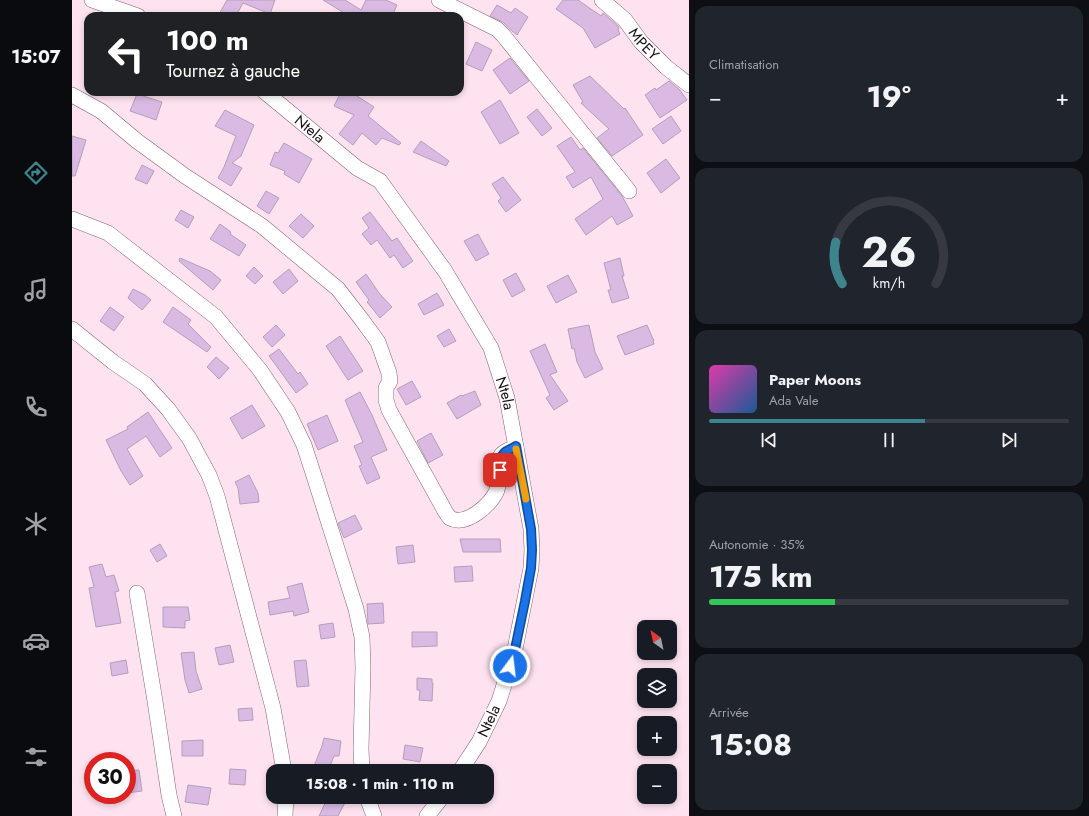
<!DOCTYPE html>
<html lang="fr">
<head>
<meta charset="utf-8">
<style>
	:root { --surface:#171b24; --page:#20242c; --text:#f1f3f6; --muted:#9ea1a6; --line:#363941; --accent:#3d848d }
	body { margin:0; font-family:Jost,sans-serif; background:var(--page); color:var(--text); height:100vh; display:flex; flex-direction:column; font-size:15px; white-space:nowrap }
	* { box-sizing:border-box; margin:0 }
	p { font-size:13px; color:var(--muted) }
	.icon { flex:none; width:22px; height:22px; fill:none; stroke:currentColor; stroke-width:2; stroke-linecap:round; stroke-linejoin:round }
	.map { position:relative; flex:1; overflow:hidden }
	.drawer { display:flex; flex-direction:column; gap:6px; padding:6px; background:#0d0f14; width:400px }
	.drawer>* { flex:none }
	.guide { position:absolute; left:12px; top:12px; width:380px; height:84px; border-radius:12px; box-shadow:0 2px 6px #0003; background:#202124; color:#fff; overflow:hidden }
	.needle { width:26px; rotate:327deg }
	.tools { position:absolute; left:565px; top:620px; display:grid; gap:8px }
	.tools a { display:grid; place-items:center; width:40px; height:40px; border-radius:8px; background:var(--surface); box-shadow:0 2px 6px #0003; font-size:20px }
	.speed { position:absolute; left:12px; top:752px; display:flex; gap:8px; font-size:20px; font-weight:700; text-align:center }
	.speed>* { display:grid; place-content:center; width:52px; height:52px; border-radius:50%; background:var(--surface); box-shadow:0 2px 6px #0003; line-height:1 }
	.speed .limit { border:6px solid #d22; background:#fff; color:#111 }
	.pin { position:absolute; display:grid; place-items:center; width:34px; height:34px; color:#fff; margin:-17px; border-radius:8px; box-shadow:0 2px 6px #0006 }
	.me { position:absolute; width:44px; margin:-22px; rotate:15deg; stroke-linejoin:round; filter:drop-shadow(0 0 3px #0008) }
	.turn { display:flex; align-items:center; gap:14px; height:84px; padding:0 16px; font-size:18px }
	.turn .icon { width:52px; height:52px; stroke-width:2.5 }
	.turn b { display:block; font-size:28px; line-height:34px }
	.big { font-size:30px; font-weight:700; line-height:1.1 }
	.drawer .tile { flex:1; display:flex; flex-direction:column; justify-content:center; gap:6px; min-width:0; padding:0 14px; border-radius:12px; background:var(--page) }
	.drawer .dial { align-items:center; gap:0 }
	.dial svg { height:104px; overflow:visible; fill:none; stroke:var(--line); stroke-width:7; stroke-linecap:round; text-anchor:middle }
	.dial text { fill:var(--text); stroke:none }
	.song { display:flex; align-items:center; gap:12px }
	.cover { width:48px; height:48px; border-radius:6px; background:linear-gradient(135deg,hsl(320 70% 55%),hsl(210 70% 35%)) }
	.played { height:4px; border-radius:2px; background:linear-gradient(90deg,var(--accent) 60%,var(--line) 60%) }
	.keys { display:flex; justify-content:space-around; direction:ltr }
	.heat { display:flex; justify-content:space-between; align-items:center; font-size:22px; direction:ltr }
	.charge { height:6px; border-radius:3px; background:linear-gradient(90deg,#34c759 35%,var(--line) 0) }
	.trip { position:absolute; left:194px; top:764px; width:228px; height:40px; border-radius:12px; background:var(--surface); box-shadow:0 2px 6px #0003; font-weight:700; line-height:40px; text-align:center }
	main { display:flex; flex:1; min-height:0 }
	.menu { display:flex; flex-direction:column; width:72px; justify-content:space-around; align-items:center; background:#090b0e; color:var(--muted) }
	.menu .icon { width:28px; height:28px }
	.menu .on { color:var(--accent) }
	.menu b { font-size:18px; color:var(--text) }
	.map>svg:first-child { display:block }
</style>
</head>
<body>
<main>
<nav class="menu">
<b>15:07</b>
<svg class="icon on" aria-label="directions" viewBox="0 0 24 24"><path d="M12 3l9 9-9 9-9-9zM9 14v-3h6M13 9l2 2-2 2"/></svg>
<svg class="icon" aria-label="music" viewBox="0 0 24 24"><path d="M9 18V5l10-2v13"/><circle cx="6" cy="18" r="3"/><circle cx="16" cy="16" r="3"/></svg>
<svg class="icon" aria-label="phone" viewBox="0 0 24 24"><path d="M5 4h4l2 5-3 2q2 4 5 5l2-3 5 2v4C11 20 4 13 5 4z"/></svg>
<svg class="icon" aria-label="climate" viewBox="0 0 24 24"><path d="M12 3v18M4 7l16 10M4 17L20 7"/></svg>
<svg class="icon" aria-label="car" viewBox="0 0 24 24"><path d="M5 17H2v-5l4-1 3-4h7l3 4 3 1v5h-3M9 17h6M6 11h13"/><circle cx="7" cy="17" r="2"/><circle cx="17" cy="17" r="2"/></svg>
<svg class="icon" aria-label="filters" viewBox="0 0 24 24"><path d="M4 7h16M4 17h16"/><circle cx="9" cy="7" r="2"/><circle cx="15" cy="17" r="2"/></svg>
</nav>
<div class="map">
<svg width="617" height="816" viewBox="0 0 617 816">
	<rect width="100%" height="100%" fill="#fee2f0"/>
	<path fill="#dabae3" stroke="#b39fb9" d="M155,0h48l-5,14 -27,-11 -7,13h-18z
		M251,0h22l16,10 5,-10h20l11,5 -5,11h-43z
		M491,0h15l23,16 2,-3 15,13 1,2 -1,2 2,4 -25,14 -12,-20 -27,-19z
		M425,5l14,8 4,-5 13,9 -11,18 -5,-4 -9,-9 -13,-6z
		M404,42l16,8 -10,21 -16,-7z
		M438,58l19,23 -19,13 -17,-24z
		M518,76l34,33 1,-1 18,27 -31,21 -15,-18 12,-9 -28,-26 2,-1 -10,-17z
		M597,81l10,8 8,11 -27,18 -15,-23 10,-7 1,2z
		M269,92h10l23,15 -6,9 33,27 -2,2 -17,-7 -6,7 -14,-12 -9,12 -14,-11 15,-19 -20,-9z
		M65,94l25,8 -6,18 -26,-9z
		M428,100l19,33 -19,11 -19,-32z
		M465,109l15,19 -10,8 -15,-19z
		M153,110l29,15 -13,31 -9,7 10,5 -11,18 -13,-8 6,-11 12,-31 -21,-10z
		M599,116l10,15 -18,13 -11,-15z
		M0,136l14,4 -11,36h-3z
		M499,137l9,13 3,-2 39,48 11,20 -16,9 -5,-9 -26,19 -11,-16 28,-20 -12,-22 -18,11 -7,-11 9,-5 -18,-26z
		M349,141l28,20 -3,5 -33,-14z
		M212,143l28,16 -13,24 -15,-9 1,-3 -15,-6 5,-13 3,1z
		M594,159l14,19 -19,15 -14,-20z
		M70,165l12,6 -7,13 -12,-5z
		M431,177l18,23 -15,12 -8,-11 3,-3 -9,-14z
		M194,191l13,7 -10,16 -12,-8z
		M109,210l13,7 -6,11 -13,-8z
		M298,212l22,29 5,-3 16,23 -10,7 -9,-13 -4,3 -13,-18 -6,5 -9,-11 7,-6 -7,-10z
		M229,214l13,12 -11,12 -14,-12z
		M148,224l11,8 -1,2 16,11 -7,11 -29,-17z
		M406,234l11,20 -13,7 -12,-20z
		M108,258l30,13 11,9 -8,10 -34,-29z
		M548,258l4,18h-2l7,22 -17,5 -4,-13h3l-7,-27z
		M182,267l9,9 -8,8 -9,-8z
		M217,269l9,12 -15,13 -10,-12z
		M444,273l9,17 -13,7 -9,-17z
		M294,274l13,19 13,14 -12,11 -13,-16 2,-2 -13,-18z
		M496,275l9,17 -21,11 -9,-17z
		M61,289l12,6 6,5 -9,10 -14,-12z
		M365,293l7,12 -20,10 -6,-11z
		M38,307l14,10 -10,14 -14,-10z
		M101,307l18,13 -3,4 23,23 -4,5 -44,-30z
		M204,325l9,10 -13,12 -9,-10z
		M517,325l6,27 8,17 -18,9 -8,-16 -3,-14 -2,1 -4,-20z
		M575,325l7,16h-1l1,3 -29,11 -8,-19z
		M377,329l7,12 -12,6 -7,-11z
		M268,336l23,35 -15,9 -22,-34z
		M473,344l12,28 -7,3 18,26 -14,9 -8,-12 4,-3 -20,-44z
		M207,349l19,25 2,-2 8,12 -12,9 -18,-25 -9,-12z
		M144,357l13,11 -10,11 -12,-12z
		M340,381l9,16 -15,8 -9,-16z
		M403,391l6,14 -24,14 -10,-16 14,-8 1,1z
		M288,392l12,23 15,35 -16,7 9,21 -13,6 -8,-18 3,-1 -8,-19 9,-4 -18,-42z
		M180,405l13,21 -23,13 -12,-21z
		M76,412l24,36 -12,9 -14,-21 -19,13 16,27 -13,9 -9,-14 -15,-31 22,-11 -1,-2z
		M255,415l11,26 -20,9 -11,-26z
		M359,433l12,22 -15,8 -11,-22z
		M177,475l9,18 1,9 -19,2 -2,-16 -3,-6z
		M283,515l7,14 -18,9 -6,-15z
		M388,539h40l1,13h-38z
		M88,544l7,12 -10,6 -7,-12z
		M341,545l2,17 -17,2 -2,-17z
		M30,564l4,13 8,-2 5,16 -4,1 6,31 -25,4 -7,-39 5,-1 -5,-20z
		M400,566l1,15 -18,1 -1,-15z
		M230,583l7,29 -15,4 -1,-5 -23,4 -2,-13 22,-4 -3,-11z
		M311,603l1,20 -16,1 -1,-20z
		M91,607h25l2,13 -5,1v7l-22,-1z
		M261,623l2,14 -14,2 -2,-14z
		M340,632h25v14l-25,1z
		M158,645l4,17 -15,3 -4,-17z
		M122,652l2,19 6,18 -13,4 -4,-13 -4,-27z
		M54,660l2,13 -16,3 -2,-13z
		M234,660l3,26 -12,1 -3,-26z
		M345,678l15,1v4h1l-1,18 -13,-1 1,-10h-3z
		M180,708l1,12 -14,1 -1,-12z
		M252,738l17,3 -2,15h-5l-6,15h-16l10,-25z
		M131,740v16h-21v-15z
		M333,745l18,3 -3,14 -17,-3z
		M158,769l16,1 -1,15 -16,-1z
		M67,770l3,21 -15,2v-22z
		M116,785l23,3 -3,17 -23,-3z
		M256,797h20l-10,19h-19z"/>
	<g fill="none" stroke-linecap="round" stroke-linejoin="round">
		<defs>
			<g id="minor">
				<path d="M20,0l46,16"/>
				<path d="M367,0l58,29 6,6 126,156"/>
				<path id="s1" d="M530,0l23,20 16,22 25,25 23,18"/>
				<path id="s2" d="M193,92l92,76 23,13 65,90 46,77 16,50 24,131 1,21 -1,18 -17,86 -15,47 -20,41 -19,29"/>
				<path d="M0,95l29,16 36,30 48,35 77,50 76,63 24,31 16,22 11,31 1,8 -4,7v12l3,10 56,101c1,2 3,5 5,7 16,9 42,-14 47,-28 2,-7 3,-13 2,-21 0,-3 0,-7 0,-10 2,-7 11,-10 17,-12"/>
				<path d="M0,219l36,14 108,84 44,53 28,42 16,33 11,34 41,130 6,28 1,30 -2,82 1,22"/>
				<path d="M0,329l41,33 32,22 23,25 21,29 20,37 8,21 56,212 11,63"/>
				<path d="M65,593l18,108 14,94 5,21"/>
				<path d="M295,797l7,19"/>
				<path d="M213,816l1,-19"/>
				<path d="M355,816l15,-19"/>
			</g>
		</defs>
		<use href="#minor" stroke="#836574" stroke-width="16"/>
		<use href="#minor" stroke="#fff" stroke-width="15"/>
	</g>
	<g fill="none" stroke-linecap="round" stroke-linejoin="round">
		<defs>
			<path id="route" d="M428,470l-1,-11 6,-7 11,-6 15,83 1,21 -1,18 -6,33 -11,53 -4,12"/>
		</defs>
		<use href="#route" stroke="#114b97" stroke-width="10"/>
		<use href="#route" stroke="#1a73e8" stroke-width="7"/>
		<path stroke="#f59e0b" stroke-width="7" d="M444,449l10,50"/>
	</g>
	<g text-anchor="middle" stroke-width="3" stroke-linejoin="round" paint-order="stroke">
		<g font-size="15" fill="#180d13" stroke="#fff">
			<text dy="5" stroke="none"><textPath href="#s1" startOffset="61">MPEY</textPath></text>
			<text dy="5" stroke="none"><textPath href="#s2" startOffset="58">Ntela</textPath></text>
			<text dy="5" stroke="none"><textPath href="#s2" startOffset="394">Ntela</textPath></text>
			<text transform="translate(417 721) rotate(-65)" y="5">Ntela</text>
		</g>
	</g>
</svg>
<div class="tools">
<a><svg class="needle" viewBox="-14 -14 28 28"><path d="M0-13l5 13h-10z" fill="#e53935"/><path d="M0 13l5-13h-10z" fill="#9ea1a6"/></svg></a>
<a><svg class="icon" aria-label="layers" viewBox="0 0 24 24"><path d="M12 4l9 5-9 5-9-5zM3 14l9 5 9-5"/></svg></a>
<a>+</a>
<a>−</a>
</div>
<div class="speed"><div class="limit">30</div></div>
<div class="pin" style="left:428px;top:470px;background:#d93025"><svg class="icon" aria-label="arrive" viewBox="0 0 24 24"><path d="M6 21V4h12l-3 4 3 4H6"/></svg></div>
<svg class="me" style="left:438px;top:666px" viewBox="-20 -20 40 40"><circle r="17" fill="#1a73e8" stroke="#fff" stroke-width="3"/><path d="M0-11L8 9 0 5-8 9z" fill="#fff"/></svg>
<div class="trip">15:08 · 1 min · 110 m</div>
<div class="guide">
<div class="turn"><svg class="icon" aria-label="left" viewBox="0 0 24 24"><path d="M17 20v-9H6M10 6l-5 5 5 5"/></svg><div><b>100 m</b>Tournez à gauche</div></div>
</div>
</div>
<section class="drawer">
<div class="tile"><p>Climatisation</p>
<div class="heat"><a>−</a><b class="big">19°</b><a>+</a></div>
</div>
<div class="tile dial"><svg viewBox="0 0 100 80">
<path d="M14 69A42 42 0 1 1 86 69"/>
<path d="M14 69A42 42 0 0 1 9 37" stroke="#3d848d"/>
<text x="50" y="56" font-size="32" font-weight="700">26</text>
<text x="50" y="72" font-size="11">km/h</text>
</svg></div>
<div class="tile">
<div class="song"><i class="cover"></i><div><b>Paper Moons</b><p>Ada Vale</p></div></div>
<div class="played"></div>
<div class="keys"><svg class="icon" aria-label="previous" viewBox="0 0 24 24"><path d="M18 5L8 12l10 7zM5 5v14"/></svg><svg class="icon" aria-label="pause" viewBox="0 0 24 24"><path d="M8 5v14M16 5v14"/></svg><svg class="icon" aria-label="next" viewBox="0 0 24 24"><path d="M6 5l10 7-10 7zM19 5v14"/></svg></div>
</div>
<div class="tile"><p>Autonomie · 35%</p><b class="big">175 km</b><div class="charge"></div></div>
<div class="tile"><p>Arrivée</p><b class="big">15:08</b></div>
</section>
</main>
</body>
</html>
